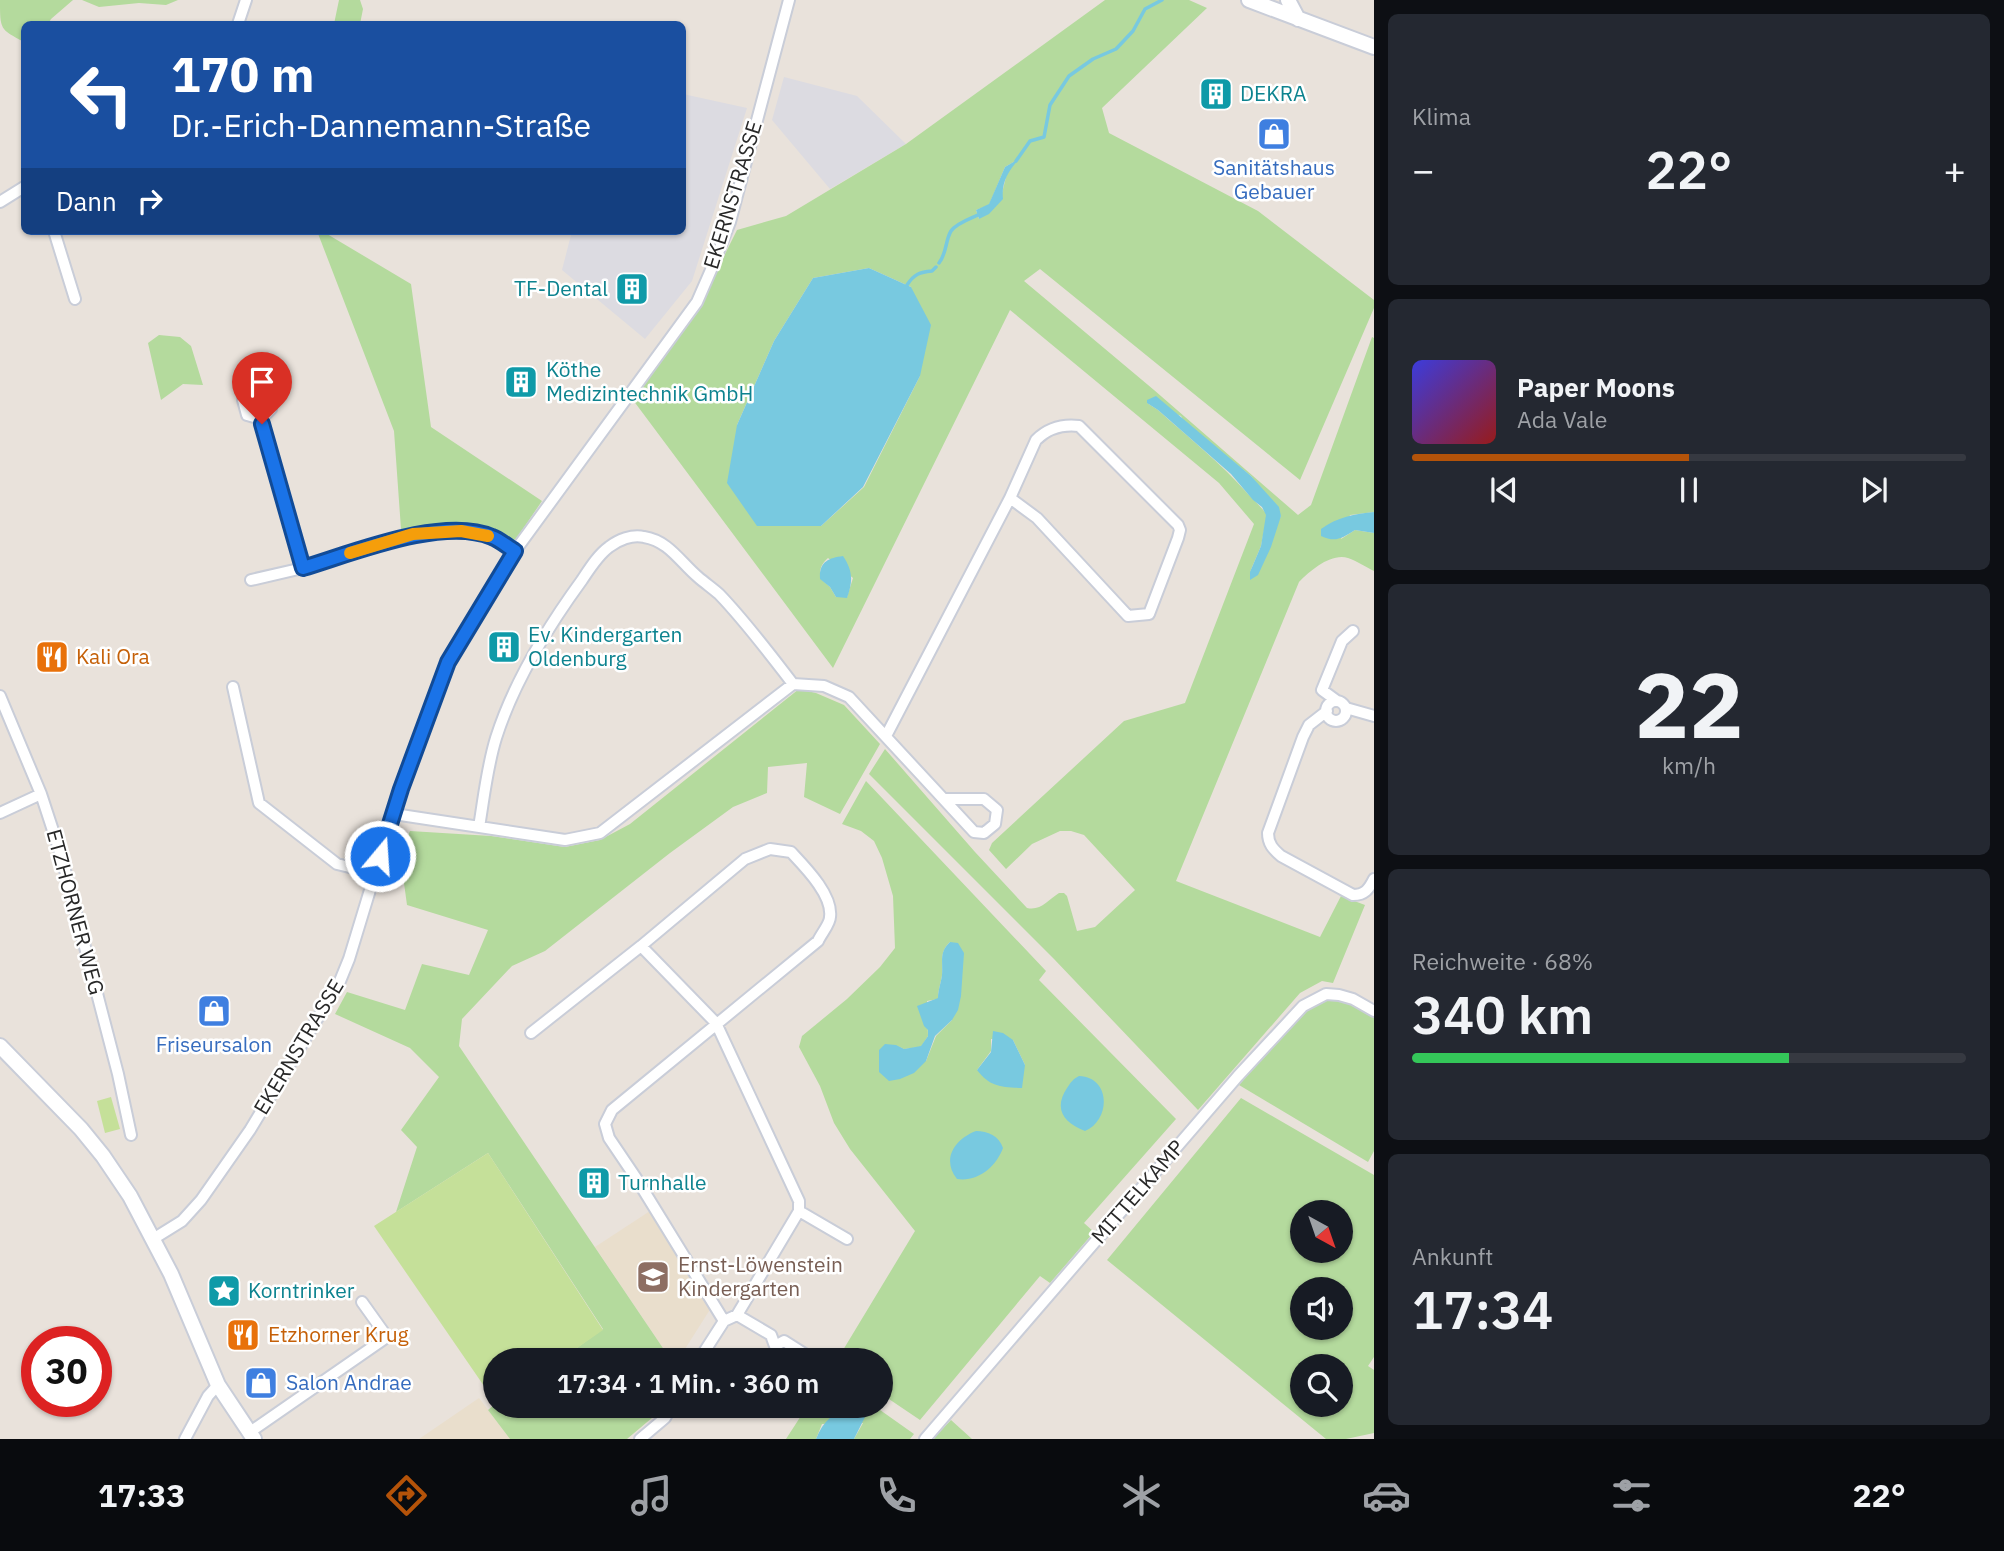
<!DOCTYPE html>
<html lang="de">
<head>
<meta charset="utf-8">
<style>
	:root { --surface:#171b24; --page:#242831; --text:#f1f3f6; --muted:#9ea1a6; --line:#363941; --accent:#b45309 }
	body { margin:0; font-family:"IBM Plex Sans",sans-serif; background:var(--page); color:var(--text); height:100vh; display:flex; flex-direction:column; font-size:26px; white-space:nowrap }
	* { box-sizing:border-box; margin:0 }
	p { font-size:23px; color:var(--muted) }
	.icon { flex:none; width:38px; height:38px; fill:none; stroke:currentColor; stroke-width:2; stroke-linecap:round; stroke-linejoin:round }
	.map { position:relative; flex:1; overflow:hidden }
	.panel { display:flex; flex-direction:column; gap:14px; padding:14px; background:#0d0f14; width:630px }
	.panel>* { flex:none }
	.top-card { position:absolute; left:21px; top:21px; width:665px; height:214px; border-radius:10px; box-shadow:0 2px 5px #0004; background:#1a4fa0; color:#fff; overflow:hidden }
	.needle { width:46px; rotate:140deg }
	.fabs { position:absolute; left:1290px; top:1200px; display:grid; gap:14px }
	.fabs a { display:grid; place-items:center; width:63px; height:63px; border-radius:50%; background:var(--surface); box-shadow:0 2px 5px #0004; font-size:35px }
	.speed { position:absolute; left:21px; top:1326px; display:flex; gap:14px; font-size:35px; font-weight:700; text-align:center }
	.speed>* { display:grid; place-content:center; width:91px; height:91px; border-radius:50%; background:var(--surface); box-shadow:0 2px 5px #0004; line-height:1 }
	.speed .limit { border:10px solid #d22; background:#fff; color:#111 }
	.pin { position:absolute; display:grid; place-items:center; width:60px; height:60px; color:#fff; margin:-72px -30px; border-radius:50% 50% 50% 0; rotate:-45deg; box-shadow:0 0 7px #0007 }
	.pin .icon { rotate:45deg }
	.me { position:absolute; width:77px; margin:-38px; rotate:18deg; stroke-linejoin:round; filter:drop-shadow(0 0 5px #0008) }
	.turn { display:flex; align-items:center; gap:24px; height:147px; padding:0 35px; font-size:32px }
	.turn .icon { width:91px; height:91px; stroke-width:2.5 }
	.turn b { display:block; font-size:49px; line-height:60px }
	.then { display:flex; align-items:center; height:66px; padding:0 35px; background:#0003; gap:14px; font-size:26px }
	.big { font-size:52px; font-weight:600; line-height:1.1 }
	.panel .widget { flex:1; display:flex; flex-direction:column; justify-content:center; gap:10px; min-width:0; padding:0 24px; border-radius:10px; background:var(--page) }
	.panel .dial { align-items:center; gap:0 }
	.dial b { font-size:91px; line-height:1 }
	.song { display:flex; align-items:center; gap:21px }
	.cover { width:84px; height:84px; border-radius:10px; background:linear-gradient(135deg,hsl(240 70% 55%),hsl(0 70% 35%)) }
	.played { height:7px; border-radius:4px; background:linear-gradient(90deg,var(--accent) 50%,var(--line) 50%) }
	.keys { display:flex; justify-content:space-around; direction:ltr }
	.heat { display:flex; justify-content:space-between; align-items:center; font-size:38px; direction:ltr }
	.charge { height:10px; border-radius:5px; background:linear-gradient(90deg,#34c759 68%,var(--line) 0) }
	.trip { position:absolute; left:483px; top:1348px; width:410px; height:70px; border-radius:35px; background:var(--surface); box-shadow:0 2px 5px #0004; font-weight:600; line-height:70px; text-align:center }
	.tabs { display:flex; height:112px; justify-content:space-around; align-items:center; background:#090b0e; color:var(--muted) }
	.tabs .icon { width:49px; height:49px }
	.tabs .current { color:var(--accent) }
	.tabs b { font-size:32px; color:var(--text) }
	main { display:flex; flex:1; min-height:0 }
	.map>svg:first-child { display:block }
</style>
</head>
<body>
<main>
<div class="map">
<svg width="1374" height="1439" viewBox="0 0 1374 1439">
	<rect width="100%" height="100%" fill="#e9e2db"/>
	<path fill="#dcdbe1" d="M784,77l73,19 49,48 -76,45 -58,-69z
		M683,94l64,14 -55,173 -47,58 -83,-69 10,-39h110z"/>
	<path fill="#e9decc" d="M650,1211l61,97 -33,52h-7l-76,-113z
		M479,1398l31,41h-91z"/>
	<path fill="#b4da9d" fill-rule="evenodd" d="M0,0h73l-22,19 -3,5h-24v18c-24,-13 -24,-12 -24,-42z
		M82,0h96l-12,5 -27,-2 -40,4z
		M339,0h21l3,9 -3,15h-26z
		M1105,0h84l18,8 -105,100 7,25 149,78 116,89v8l-74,172 -260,-211 -16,12 130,109 144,125 13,-10 61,-168 2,1v174l-24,3 -9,24 14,-9 19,3v38c-8,-4 -17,-10 -26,-13 -17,-5 -37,12 -49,24l-123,299 144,56 21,-41 24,9 -32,78 -11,-2 -22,12 -102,117 -144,-151 -185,-185 16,-25 90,103 52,56c14,3 21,-8 32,-15h5l3,3 10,35 18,-4 40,-37 -51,-55 -13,-4h-11l-28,13 -26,25 -17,-19 3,-7 132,-122 61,-18 69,-179 -35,-41 -209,-173 -177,358 -200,-268 67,-96 37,-74 49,-14 120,-72zM1017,160l-10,13 -5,20 -23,26 -3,-9 13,-5 16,-38zM869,268l42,19 9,89 -56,111 -43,39 -84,-101 37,-84 39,-63zM1147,403l34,13 3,6 67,54 30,40 -31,56 11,-26 6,-31c-6,-9 -13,-14 -19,-21 -27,-31 -59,-56 -90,-84zM828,558l25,20 -6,19h-11l-6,-10 -9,-8c-2,-9 0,-15 7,-21z
		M317,231h5l89,53 20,143 111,74 -28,41 -18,-11 -30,-6 -65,4 -7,-98z
		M159,335l21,2 11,9 12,39 -20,-1 -22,16 -13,-57z
		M799,689l17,4 28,12 36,39 -40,70 -36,-17 3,-34 -39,4 -1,26 -34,14 -63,46 -125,98 -33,15 -50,53 -3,27 212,314h-111l43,-31 -115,-176 -92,59 21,-65 -16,-17 38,-53 -29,-29 -75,-34 12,-22 58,18 17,-46 47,11 19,-45 -81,-25 -7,-51 10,-23 81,5 74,11 35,-7 30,-16z
		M866,781l180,190 -7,9 137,139 -92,104 10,9 -44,51 -10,-7 -120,144 -40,-27v-33h-43l78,-129 -65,-82 -16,-26 -14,-37 -21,-39 3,-11 45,-37 33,-32 15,-19 -2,-52 -11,-38 -8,-17 -13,-10 -19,-7zM950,942l2,78 -16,16 -10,25 -30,-16 8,4 17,-2 7,-11 -1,-35 11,-2c0,-9 3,-16 4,-24 1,-13 -3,-23 8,-33zM991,1039l22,1 12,25 -48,5 14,-19z
		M1325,1000l26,2 23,14v135l-6,11 -129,-77 65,-75z
		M1241,1098l133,77v182l-6,9 6,4v63l-28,6h-20l-219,-179zM1302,1213h38v38h-38zM1302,1290h38v38h-38zM1302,1367h38v38h-38z
		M495,1404v1h166l-2,7 -32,27h-117l-22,-29z
		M808,1405h65l41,29 -4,5h-56l9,-16 -41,1 -6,15h-30z
		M951,1420l21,19h-39z"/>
	<path fill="#c5e099" d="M111,1097l9,32 -15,4 -8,-32z
		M488,1153l115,177 -43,30h-65v42l-121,-176z"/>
	<path fill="#78c9e0" d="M1020,158c-11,12 -19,24 -17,41l-14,15 -10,5 -3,-9 13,-6 16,-37z
		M869,268l42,19 20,38 -11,51 -57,111 -42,39h-64l-30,-43 10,-58 37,-84 39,-63z
		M1156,396l95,80 28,31 2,9 -10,31 -13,28 -8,5v-8l11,-26 5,-31 -4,-8 -9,-7 -22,-26 -73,-64 -11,-7v-3z
		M1374,512v21l-19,-3c-13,8 -19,13 -34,6v-7c16,-12 34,-15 53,-17z
		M843,556c10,15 10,25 4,42l-11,-1 -6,-10 -10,-8c-1,-17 8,-21 23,-23z
		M950,942l8,1 6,10 -3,43 -3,14 -6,10 -17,16 -9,25 -12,12 -14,6 -11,2 -10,-9v-22l6,-6 11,1 8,4 17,-3 7,-10v-6l-4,-4 -7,-20 21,-8c0,-8 3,-15 4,-23 1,-14 -3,-23 8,-33z
		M993,1031l10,2 10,7 12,25 -3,23c-21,-1 -32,-1 -45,-18l14,-18z
		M1079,1076c32,1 32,44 6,55 -21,-8 -32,-22 -18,-43 4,-6 6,-9 12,-12z
		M976,1131c12,0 23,5 27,17 -7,19 -25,34 -46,31 -16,-20 -2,-40 19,-48z
		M852,1406l7,1 8,6 -13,26h-38c7,-18 18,-27 36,-33z"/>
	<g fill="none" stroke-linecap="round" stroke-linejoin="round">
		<path stroke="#78c9e0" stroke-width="3.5" d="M1016,161l14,-20 14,-4 6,-32 19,-29 24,-17 23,-10 17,-18 12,-22 17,-9
			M939,263c8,-10 6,-22 12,-32 5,-8 21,-13 29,-17
			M907,285c7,-11 13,-13 25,-14l4,-4"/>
		<defs>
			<path id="minor" d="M238,24l8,-24
				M0,202l24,-15
				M54,231l21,68
				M259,390l8,4 4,15 -10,10 -14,-4 -4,-15 11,-9z
				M261,419l42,149
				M251,580l52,-12 110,-34 48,-3 30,5 24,15
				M233,687l26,116 78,61 37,9
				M0,696l41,98 20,61 57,219 13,61
				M1337,701l-15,-11 20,-49 11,-10
				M1326 711a10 10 0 1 1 20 0a10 10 0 1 1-20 0Z
				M1346,708l28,8
				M1327,711l-18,14 -6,12 -35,96c0,11 5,16 13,23l72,39c12,0 16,-6 21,-16
				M886,736l124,-238 26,-58c12,-12 26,-16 43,-14l99,99 2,5 -2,8 -29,76 -21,2 -91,-98 -27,-20
				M0,813l41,-19
				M394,814l171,26 35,-7 193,-149 31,2 25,11 125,135 10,1 11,-9 2,-14 -13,-11h-39
				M479,827c5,-30 8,-60 17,-89 18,-57 51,-110 86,-158 8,-12 16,-25 27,-33 9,-7 23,-13 35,-10 25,4 36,25 54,40 7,6 14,11 21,17 27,28 50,59 74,90
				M641,946l75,77 83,178v10l-62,104
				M531,1033l110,-87 104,-87 25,-10 21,3c14,15 42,43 39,65 0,7 -9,17 -12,24l-206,169 -7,14 4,14 27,40 88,143
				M799,1211l48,28
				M153,1239l29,-18 19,-21 49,-70 90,-149 9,-22 52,-171 47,-126 67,-111 182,-249 17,-39 16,-41 59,-222
				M699,1360l25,-39 13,-6 34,20 4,11 9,-5 30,19
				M250,1432l137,-95 -25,-35
				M185,1439l23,-43 10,-11
				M640,1439l25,-21 7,-13
				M925,1439l313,-363 65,-70 23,-12 13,1 14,4 21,12"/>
			<path id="tertiary" d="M1249,0l125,47
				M1288,0l10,19
				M0,1046l81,83 22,27 27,40 41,78 47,111 36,54"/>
		</defs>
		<use href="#minor" stroke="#c9cdd8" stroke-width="14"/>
		<use href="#tertiary" stroke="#c9cdd8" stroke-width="18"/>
		<use href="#minor" stroke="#fff" stroke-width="10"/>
		<use href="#tertiary" stroke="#fff" stroke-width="14"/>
	</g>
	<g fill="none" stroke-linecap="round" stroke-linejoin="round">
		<defs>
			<path id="route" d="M262,424l41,144c50,-15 140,-52 189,-31 8,3 16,10 23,14l-67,111 -47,127 -21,67"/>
		</defs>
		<use href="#route" stroke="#114b97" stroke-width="18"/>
		<use href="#route" stroke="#1a73e8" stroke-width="12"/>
		<path stroke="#f59e0b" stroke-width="12" d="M350,553l63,-19 48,-3 27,5"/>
	</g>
	<defs>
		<symbol id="building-square" viewBox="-11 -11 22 22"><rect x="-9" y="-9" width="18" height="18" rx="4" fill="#0f9aa8" stroke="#fff"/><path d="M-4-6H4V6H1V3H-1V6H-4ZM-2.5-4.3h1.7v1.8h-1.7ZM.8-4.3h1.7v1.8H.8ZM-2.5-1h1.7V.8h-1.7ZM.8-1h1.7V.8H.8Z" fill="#fff"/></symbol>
		<symbol id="shop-square" viewBox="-11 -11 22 22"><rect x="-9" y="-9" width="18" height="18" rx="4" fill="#3f7fe0" stroke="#fff"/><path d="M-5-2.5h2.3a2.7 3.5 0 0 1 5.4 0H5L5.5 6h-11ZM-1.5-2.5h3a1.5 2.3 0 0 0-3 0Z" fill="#fff"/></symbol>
		<symbol id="restaurant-square" viewBox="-11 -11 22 22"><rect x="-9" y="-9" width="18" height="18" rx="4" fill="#e8710a" stroke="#fff"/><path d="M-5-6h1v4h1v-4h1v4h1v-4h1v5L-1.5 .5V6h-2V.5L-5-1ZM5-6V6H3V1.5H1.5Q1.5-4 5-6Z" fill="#fff"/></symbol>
		<symbol id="school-square" viewBox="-11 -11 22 22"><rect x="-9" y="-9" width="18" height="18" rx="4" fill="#8d6e63" stroke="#fff"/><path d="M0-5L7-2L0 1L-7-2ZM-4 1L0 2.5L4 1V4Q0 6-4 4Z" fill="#fff"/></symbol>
		<symbol id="sight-square" viewBox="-11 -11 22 22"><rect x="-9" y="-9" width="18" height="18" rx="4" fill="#0f9aa8" stroke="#fff"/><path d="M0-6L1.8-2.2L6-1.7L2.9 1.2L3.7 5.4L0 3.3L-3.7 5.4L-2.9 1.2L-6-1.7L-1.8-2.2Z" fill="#fff"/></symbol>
	</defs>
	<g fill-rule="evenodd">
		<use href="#building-square" x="1197" y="75" width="38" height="38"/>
		<use href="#shop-square" x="1255" y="115" width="38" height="38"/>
		<use href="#building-square" x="613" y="270" width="38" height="38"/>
		<use href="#building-square" x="502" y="363" width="38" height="38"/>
		<use href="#building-square" x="485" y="628" width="38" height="38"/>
		<use href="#restaurant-square" x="33" y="638" width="38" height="38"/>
		<use href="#shop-square" x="195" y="992" width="38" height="38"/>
		<use href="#building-square" x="575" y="1164" width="38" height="38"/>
		<use href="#school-square" x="634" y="1258" width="38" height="38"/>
		<use href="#sight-square" x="205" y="1272" width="38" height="38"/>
		<use href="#restaurant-square" x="224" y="1316" width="38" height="38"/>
		<use href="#shop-square" x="242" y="1364" width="38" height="38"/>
	</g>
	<g text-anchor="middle" stroke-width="5" stroke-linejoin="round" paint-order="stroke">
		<g font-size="21" fill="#0d838f" stroke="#fff" text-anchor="start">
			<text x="1240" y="101">DEKRA</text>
			<text x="608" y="296" text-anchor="end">TF-Dental</text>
			<text x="546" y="377">Köthe<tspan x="546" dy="24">Medizintechnik GmbH</tspan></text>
			<text x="528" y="642">Ev. Kindergarten<tspan x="528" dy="24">Oldenburg</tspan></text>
			<text x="618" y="1190">Turnhalle</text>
			<text x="248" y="1298">Korntrinker</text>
		</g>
		<g font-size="21" fill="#366cbe" stroke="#fff">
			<text x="1274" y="175">Sanitätshaus<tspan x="1274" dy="24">Gebauer</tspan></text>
			<text x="214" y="1052">Friseursalon</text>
			<text x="286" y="1390" text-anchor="start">Salon Andrae</text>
		</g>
		<g font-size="21" fill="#282828" stroke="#fff">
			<text transform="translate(733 195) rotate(-73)" y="7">EKERNSTRASSE</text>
			<text transform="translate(75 912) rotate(75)" y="7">ETZHORNER WEG</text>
			<text transform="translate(299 1047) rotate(-59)" y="7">EKERNSTRASSE</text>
			<text transform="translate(1138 1192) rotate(-49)" y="7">MITTELKAMP</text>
		</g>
		<g font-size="21" fill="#c56008" stroke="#fff" text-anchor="start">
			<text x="76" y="664">Kali Ora</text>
			<text x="268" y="1342">Etzhorner Krug</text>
		</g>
		<g font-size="21" fill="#785e54" stroke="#fff" text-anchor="start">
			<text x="678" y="1272">Ernst-Löwenstein<tspan x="678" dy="24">Kindergarten</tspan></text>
		</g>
	</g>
</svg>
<div class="fabs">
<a><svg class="needle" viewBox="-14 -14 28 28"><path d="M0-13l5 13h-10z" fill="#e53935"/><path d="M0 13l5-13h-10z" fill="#9ea1a6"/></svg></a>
<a><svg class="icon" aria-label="sound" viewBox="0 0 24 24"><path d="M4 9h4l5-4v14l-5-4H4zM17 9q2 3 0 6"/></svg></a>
<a><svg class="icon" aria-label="search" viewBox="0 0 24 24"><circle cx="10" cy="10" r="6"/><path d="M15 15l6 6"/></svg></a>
</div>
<div class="speed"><div class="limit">30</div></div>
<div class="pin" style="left:262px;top:424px;background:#d93025"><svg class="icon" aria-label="arrive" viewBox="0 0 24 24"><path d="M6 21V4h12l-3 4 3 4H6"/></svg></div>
<svg class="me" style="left:380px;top:856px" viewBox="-20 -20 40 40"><circle r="17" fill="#1a73e8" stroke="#fff" stroke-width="3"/><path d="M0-11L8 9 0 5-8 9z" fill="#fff"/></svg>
<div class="trip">17:34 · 1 Min. · 360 m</div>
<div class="top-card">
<div class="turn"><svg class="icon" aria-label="left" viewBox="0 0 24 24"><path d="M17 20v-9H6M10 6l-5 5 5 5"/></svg><div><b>170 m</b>Dr.-Erich-Dannemann-Straße</div></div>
<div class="then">Dann<svg class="icon" aria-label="right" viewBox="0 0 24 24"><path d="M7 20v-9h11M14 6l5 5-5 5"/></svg></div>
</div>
</div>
<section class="panel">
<div class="widget"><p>Klima</p>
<div class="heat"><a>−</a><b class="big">22°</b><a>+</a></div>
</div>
<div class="widget">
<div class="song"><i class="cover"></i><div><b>Paper Moons</b><p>Ada Vale</p></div></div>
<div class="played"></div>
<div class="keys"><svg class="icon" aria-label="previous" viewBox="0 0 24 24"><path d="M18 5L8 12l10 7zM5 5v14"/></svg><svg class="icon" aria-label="pause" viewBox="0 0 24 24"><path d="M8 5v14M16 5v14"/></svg><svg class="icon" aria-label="next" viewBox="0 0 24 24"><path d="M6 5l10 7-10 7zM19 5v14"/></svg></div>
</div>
<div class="widget dial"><b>22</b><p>km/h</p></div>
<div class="widget"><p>Reichweite · 68%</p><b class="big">340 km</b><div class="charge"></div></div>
<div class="widget"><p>Ankunft</p><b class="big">17:34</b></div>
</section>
</main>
<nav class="tabs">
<b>17:33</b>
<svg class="icon current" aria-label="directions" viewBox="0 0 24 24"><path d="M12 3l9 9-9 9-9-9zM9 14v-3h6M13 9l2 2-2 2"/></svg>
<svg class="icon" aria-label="music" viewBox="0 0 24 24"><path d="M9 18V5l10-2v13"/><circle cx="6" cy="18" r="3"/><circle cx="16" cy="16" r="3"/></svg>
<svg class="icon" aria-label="phone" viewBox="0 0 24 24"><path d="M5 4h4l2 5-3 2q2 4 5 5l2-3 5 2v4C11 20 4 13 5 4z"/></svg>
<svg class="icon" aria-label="climate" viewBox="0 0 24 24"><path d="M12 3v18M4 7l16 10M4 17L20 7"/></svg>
<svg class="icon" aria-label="car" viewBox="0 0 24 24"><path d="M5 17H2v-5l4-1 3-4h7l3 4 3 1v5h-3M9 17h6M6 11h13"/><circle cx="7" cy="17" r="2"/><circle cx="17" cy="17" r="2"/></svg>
<svg class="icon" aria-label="filters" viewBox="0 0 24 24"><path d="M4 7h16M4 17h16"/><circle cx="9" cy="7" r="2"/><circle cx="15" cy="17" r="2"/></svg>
<b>22°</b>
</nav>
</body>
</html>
